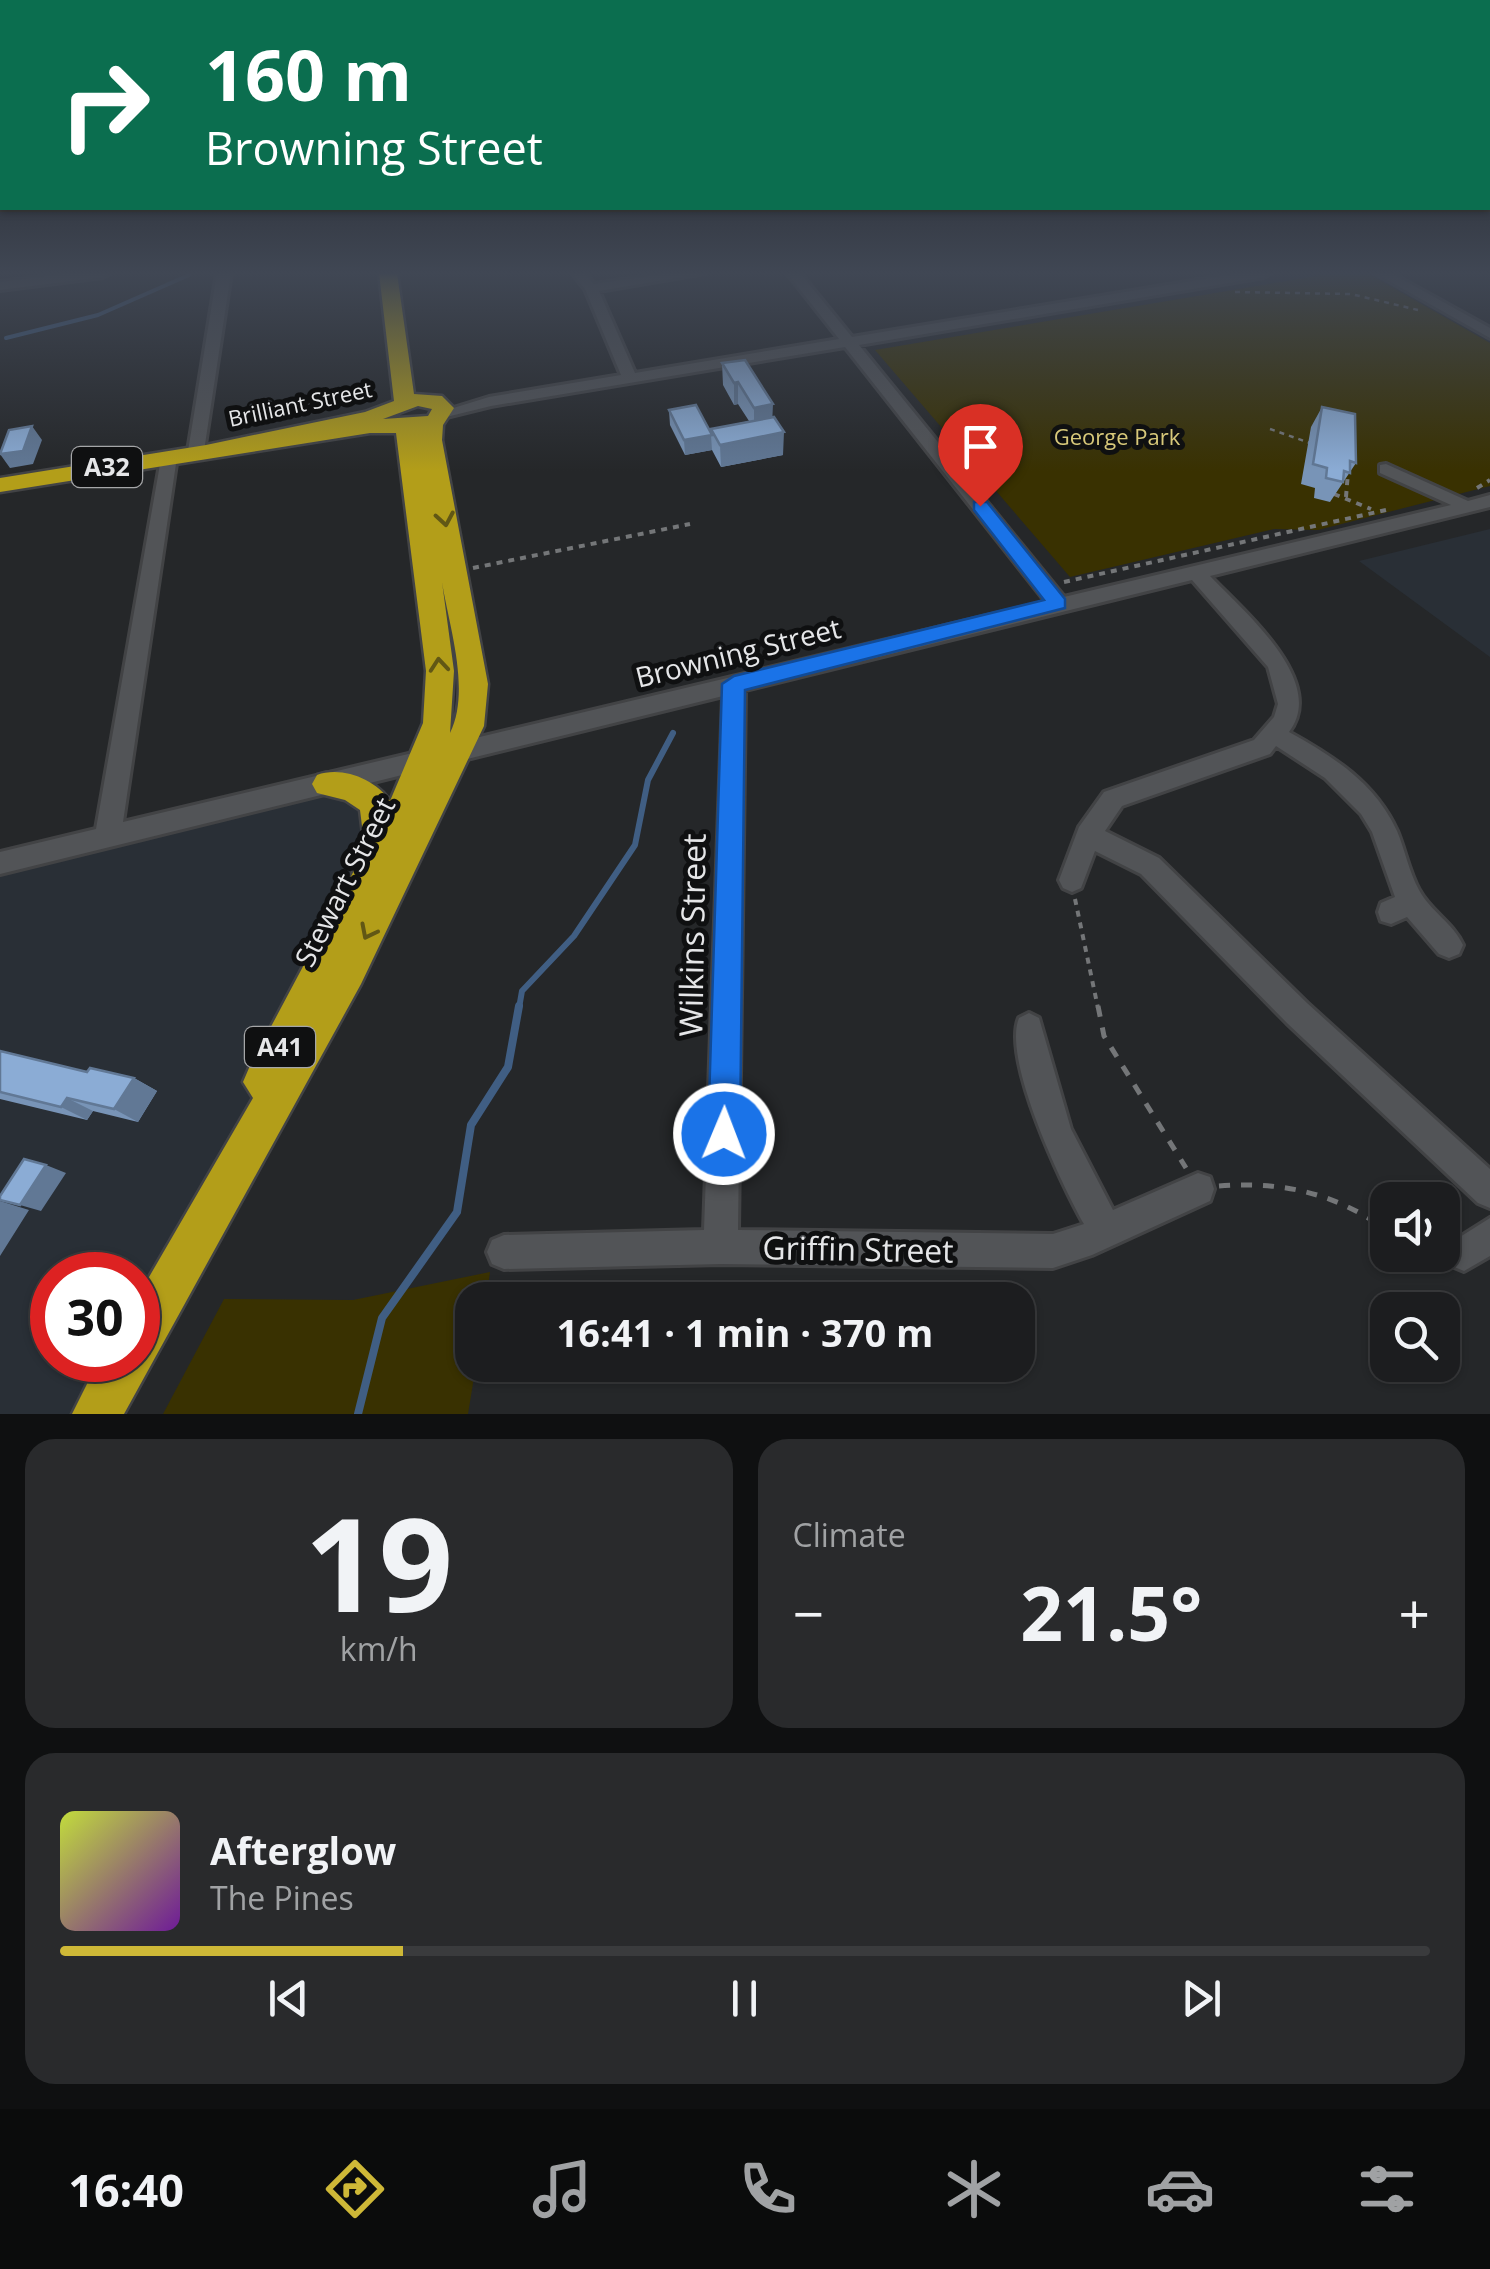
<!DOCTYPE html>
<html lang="en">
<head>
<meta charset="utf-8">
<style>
	:root { --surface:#1c1d1f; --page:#292a2c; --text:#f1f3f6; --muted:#a0a2a4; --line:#3a3b3d; --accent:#ceb837 }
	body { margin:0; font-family:"Open Sans",sans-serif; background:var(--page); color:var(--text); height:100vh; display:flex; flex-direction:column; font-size:38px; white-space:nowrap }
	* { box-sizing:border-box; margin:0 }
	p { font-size:32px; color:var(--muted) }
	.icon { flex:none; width:55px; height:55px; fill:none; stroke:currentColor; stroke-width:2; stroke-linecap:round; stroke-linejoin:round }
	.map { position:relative; height:1414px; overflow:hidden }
	.panel { display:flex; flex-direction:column; gap:25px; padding:25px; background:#0f1011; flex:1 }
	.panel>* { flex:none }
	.hud { position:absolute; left:0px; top:0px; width:1490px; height:210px; box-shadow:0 2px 8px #0004,0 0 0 2px var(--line); background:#0b6e4f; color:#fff; overflow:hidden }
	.buttons { position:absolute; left:1370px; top:1182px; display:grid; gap:20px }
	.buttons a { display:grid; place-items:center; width:90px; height:90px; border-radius:20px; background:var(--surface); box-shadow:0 2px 8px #0004,0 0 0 2px var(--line); font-size:50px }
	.speed { position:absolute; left:30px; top:1252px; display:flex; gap:20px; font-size:50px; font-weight:700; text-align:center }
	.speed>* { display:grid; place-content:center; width:130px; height:130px; border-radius:50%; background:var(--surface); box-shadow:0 2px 8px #0004,0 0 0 2px var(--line); line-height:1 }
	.speed .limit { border:15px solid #d22; background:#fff; color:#111 }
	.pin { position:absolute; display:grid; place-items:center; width:85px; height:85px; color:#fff; margin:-102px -42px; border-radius:50% 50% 50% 0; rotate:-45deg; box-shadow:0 0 10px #0007 }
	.pin .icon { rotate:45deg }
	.me { position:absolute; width:110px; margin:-55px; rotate:1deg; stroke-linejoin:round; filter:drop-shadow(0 0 8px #0008) }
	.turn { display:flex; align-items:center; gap:35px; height:210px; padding:0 40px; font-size:45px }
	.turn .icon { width:130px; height:130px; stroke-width:2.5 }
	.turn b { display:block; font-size:70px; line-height:85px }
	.big { font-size:75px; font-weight:700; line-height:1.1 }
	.panel .tile { flex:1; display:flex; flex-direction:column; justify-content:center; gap:15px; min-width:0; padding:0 35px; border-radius:30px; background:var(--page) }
	.panel .dial { align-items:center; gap:0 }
	.dial b { font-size:130px; line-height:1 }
	.song { display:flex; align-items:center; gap:30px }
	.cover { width:120px; height:120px; border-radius:15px; background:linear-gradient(135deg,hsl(70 70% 55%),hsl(280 70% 35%)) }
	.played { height:10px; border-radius:5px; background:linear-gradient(90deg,var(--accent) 25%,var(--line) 25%) }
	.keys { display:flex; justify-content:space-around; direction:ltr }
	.heat { display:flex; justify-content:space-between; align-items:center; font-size:55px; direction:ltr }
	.panel .tiles { flex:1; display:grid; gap:25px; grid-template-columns:1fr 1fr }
	.tile:last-child { grid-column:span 2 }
	.trip { position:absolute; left:455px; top:1282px; width:580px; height:100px; border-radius:30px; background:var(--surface); box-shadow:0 2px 8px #0004,0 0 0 2px var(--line); font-weight:700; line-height:100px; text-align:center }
	.tabs { display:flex; height:160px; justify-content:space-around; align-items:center; background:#0b0c0c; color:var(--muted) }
	.tabs .icon { width:70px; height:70px }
	.tabs .active { color:var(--accent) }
	.tabs b { font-size:45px; color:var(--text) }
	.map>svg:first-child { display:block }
</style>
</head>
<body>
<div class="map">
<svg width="1490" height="1414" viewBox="0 0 1490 1414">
	<rect width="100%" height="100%" fill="#252729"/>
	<path fill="#292f36" d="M1490,529v128l-131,-96z
		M328,784l55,38 -62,144 -183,370v-61h-86v85h73l-28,54h-97v-548z"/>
	<path fill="#393101" d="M1334,273h33l123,70v143l-172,44 -44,-1 -204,48 -195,-227z
		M490,1272l-4,28h-14l4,65 -8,49h-305l61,-115 129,1z"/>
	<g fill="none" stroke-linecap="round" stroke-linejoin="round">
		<path stroke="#405e83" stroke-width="4" d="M6,338l92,-23 91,-40"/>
		<path stroke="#405e83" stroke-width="6" d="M519,1008l3,-17 52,-55 61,-91 13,-65 25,-47"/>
		<path stroke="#405e83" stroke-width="8" d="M358,1414l24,-96 75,-106 14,-87 37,-58 11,-61"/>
		<defs>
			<path id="minor" d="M72,273h38l-7,4 -103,13v-8z
				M217,273h14l-27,178 -8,5 -8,-5z
				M572,273h13l9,11 77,-11h34l-106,18 36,82 204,-34 -52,-66h13l52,64 389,-64h29l-6,4 -405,68 205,252 387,-92 -71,-32v-8l6,-1 82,37 22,-6v12l-280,69c32,34 118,105 79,156 45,25 86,51 108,99 8,19 12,41 22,59 11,21 34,33 44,55l-4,9 -10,4 -10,-4 -32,-37 -16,7 -10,-3 -3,-9 3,-9 14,-6 -23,-65 -11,-18 -36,-36 -49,-32 -6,8 -148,52 -17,25 54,27 148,145 183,166v39l-12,-5 -191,-180 -146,-149 -46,-23 -14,37 -9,4 -9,-4 -4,-8 20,-53 25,-35 150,-52 20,-23 4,-13 -10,-37 -76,-87 -447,110 -7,540 315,4 31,-10c-22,-39 -82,-165 -65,-206l10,-5 10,5 32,111 42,81 85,-37 12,4 4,12 -4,12 -118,54 -39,13 -332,-4 -217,5 -12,-5 -5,-12 5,-12 12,-5 200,-5 19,-534 -723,178v-22l96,-23 66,-376 6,-1 9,5 -54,365 923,-220 -201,-255 -354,59 -57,14v-6l55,-17 132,-22 -36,-86z
				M1375,273h16l99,55v10z
				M1490,1218v38l-26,15 -12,-5 -5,-12 5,-12z"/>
			<path id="highway" d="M379,273h18l17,121 28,2 12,12 -11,17 -1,15 46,244 -4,42 -123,258 -237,430h-52l27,-54h39v-64l115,-198 -10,-16 6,-14 116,-218 -5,-40 -15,-10 -28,-7 -5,-9 5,-9c25,-9 58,4 73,26l33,-78 3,-52 -30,-238h-26l-370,59v-14l206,-33 159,-33 29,-11zM418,406l14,3 -4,7 -45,3zM442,582c7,45 29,108 8,151l4,-62z"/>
		</defs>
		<use href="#minor" stroke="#424345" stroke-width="6"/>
		<use href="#highway" stroke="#424345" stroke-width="5"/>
		<path stroke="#747678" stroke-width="2.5" stroke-dasharray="5 5" stroke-linecap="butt" d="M1235,292l116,2 67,16
			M1270,429l40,14"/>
		<path stroke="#747678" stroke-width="4" stroke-dasharray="6 6" stroke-linecap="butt" d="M1477,488l13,-8
			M1334,494l37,15
			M1346,497l2,-25
			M473,568l217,-44
			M1064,582l322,-72
			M1075,899l23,109"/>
		<path stroke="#747678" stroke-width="5" stroke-dasharray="11 11" stroke-linecap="butt" d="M1098,1006l6,30 82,132
			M1219,1186c63,-5 117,7 169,45
			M1416,1255l16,14 13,-6"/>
		<use href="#minor" fill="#525457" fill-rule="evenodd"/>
		<use href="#highway" fill="#b39e19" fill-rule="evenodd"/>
	</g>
	<path fill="#7894b7" d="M722,363l50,54 11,38 -62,12 -9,-17 -27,5 -15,-30 -1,-15 42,23v-4l38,-8 -11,-17 -4,1 -11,-20z
		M1322,407l34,56 -26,39 -16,-4 1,-10 -14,-4 10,-57z
		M0,1051l87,21 47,6 23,13 -19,31 -45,-11 -6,9 -87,-21z"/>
	<path fill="#617895" d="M738,382v22l-4,1v-22z
		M773,404l-1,22 -18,4v-22z
		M32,426l10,14 -9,24 -23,4 -10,-14z
		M784,432l-1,23 -62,12 -1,-22z
		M711,435l1,15 -27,5 -1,-15z
		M134,1078l23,13 -19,31 -24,-13z
		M67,1098l26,13 -6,9 -26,-13z
		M46,1165l20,8 -25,38 -21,-6z
		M0,1201l29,9 -29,46z"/>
	<path fill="#8bacd5" stroke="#617895" stroke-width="2.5" d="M745,360l28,44 -19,4 -16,-26 -4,1 -12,-20z
		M696,405l16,30 -28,5 -15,-30z
		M1322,407l33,7 1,49 -6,-2v12l-6,-2 -1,11 -17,-4 1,-10 -14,-4z
		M774,417l10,15 -64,13 -9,-16z
		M32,426l-9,25 -23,3 9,-24z
		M0,1051l87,21 3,-4 44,10 -20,31 -47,-11 -6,9 -61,-15z
		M24,1159l22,6 -26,40 -20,-5v-4z"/>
	<defs><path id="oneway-chevron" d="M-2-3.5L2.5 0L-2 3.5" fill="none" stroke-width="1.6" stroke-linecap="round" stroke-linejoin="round" transform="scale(2.5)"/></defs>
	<g stroke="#615715">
		<use href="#oneway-chevron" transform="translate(445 519) rotate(80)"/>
		<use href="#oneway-chevron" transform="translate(439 665) rotate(-95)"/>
		<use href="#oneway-chevron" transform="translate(368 932) rotate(117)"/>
	</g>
	<linearGradient id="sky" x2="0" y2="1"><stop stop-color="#141517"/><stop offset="0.58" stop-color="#404754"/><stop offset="1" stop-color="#404754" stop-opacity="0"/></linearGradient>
	<rect width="1490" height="471" fill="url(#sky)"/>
	<path fill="#1a73e8" stroke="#114b97" stroke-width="2.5" d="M974,502h13l78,97v9l-320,82 -5,444 -5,12 -11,4 -12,-4 -4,-12 14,-450 12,-8 310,-76 -70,-90z"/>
	<g text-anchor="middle" stroke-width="10" stroke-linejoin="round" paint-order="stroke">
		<g font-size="22" fill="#e5e6e8" stroke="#0f1011">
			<text transform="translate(300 404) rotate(-12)" y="8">Brilliant Street</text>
		</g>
		<g font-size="22" fill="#d7c87a" stroke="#0f1011">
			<text x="1117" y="445">George Park</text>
		</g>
		<g fill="#0f1011" stroke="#a5a6a8" stroke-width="2.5">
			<rect x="72" y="447" width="70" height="40" rx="8"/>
			<rect x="245" y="1027" width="70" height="40" rx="8"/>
		</g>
		<g font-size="25" font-weight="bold" fill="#e5e6e8">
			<text x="107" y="476">A32</text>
			<text x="280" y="1056">A41</text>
		</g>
		<g font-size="28" fill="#e5e6e8" stroke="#0f1011">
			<text transform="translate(738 653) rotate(-14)" y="10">Browning Street</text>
			<text transform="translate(345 882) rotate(-63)" y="10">Stewart Street</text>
		</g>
		<g font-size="32" fill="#e5e6e8" stroke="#0f1011">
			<text transform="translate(693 935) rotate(-89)" y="11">Wilkins Street</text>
			<text transform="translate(858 1250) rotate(1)" y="11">Griffin Street</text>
		</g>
	</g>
</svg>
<div class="buttons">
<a><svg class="icon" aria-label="sound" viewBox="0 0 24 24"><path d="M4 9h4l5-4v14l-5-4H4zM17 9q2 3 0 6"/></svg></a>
<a><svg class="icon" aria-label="search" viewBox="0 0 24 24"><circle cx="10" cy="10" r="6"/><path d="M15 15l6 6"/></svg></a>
</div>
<div class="speed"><div class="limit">30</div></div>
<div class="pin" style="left:980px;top:506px;background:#d93025"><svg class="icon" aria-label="arrive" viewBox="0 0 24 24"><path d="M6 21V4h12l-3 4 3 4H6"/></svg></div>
<svg class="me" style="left:724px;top:1134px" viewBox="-20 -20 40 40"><circle r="17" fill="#1a73e8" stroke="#fff" stroke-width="3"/><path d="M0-11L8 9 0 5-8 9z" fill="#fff"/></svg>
<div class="trip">16:41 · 1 min · 370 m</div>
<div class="hud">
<div class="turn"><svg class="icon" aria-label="right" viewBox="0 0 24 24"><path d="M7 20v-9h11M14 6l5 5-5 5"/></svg><div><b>160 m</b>Browning Street</div></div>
</div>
</div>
<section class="panel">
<div class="tiles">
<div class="tile dial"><b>19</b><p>km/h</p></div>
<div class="tile"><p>Climate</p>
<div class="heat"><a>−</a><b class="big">21.5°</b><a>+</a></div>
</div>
<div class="tile">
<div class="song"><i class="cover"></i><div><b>Afterglow</b><p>The Pines</p></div></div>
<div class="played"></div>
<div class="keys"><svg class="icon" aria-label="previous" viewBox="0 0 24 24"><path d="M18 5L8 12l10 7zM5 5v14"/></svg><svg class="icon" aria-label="pause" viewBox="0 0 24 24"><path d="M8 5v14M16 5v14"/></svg><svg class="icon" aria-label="next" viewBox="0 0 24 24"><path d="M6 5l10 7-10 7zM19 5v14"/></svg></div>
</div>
</div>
</section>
<nav class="tabs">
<b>16:40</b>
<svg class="icon active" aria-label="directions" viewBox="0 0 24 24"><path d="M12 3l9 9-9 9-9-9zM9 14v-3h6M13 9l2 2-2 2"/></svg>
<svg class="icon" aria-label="music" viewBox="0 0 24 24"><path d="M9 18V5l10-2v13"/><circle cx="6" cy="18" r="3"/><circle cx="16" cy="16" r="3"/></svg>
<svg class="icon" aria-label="phone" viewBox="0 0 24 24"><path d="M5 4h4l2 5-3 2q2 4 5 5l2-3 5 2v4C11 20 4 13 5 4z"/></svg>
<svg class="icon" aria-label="climate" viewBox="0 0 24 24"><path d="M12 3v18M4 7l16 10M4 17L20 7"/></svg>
<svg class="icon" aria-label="car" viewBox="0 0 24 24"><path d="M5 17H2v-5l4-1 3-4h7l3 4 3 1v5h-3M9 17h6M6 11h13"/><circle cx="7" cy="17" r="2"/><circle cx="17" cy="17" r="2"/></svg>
<svg class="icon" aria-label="filters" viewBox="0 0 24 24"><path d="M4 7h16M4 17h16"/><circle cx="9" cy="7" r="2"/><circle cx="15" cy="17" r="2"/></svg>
</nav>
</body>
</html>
